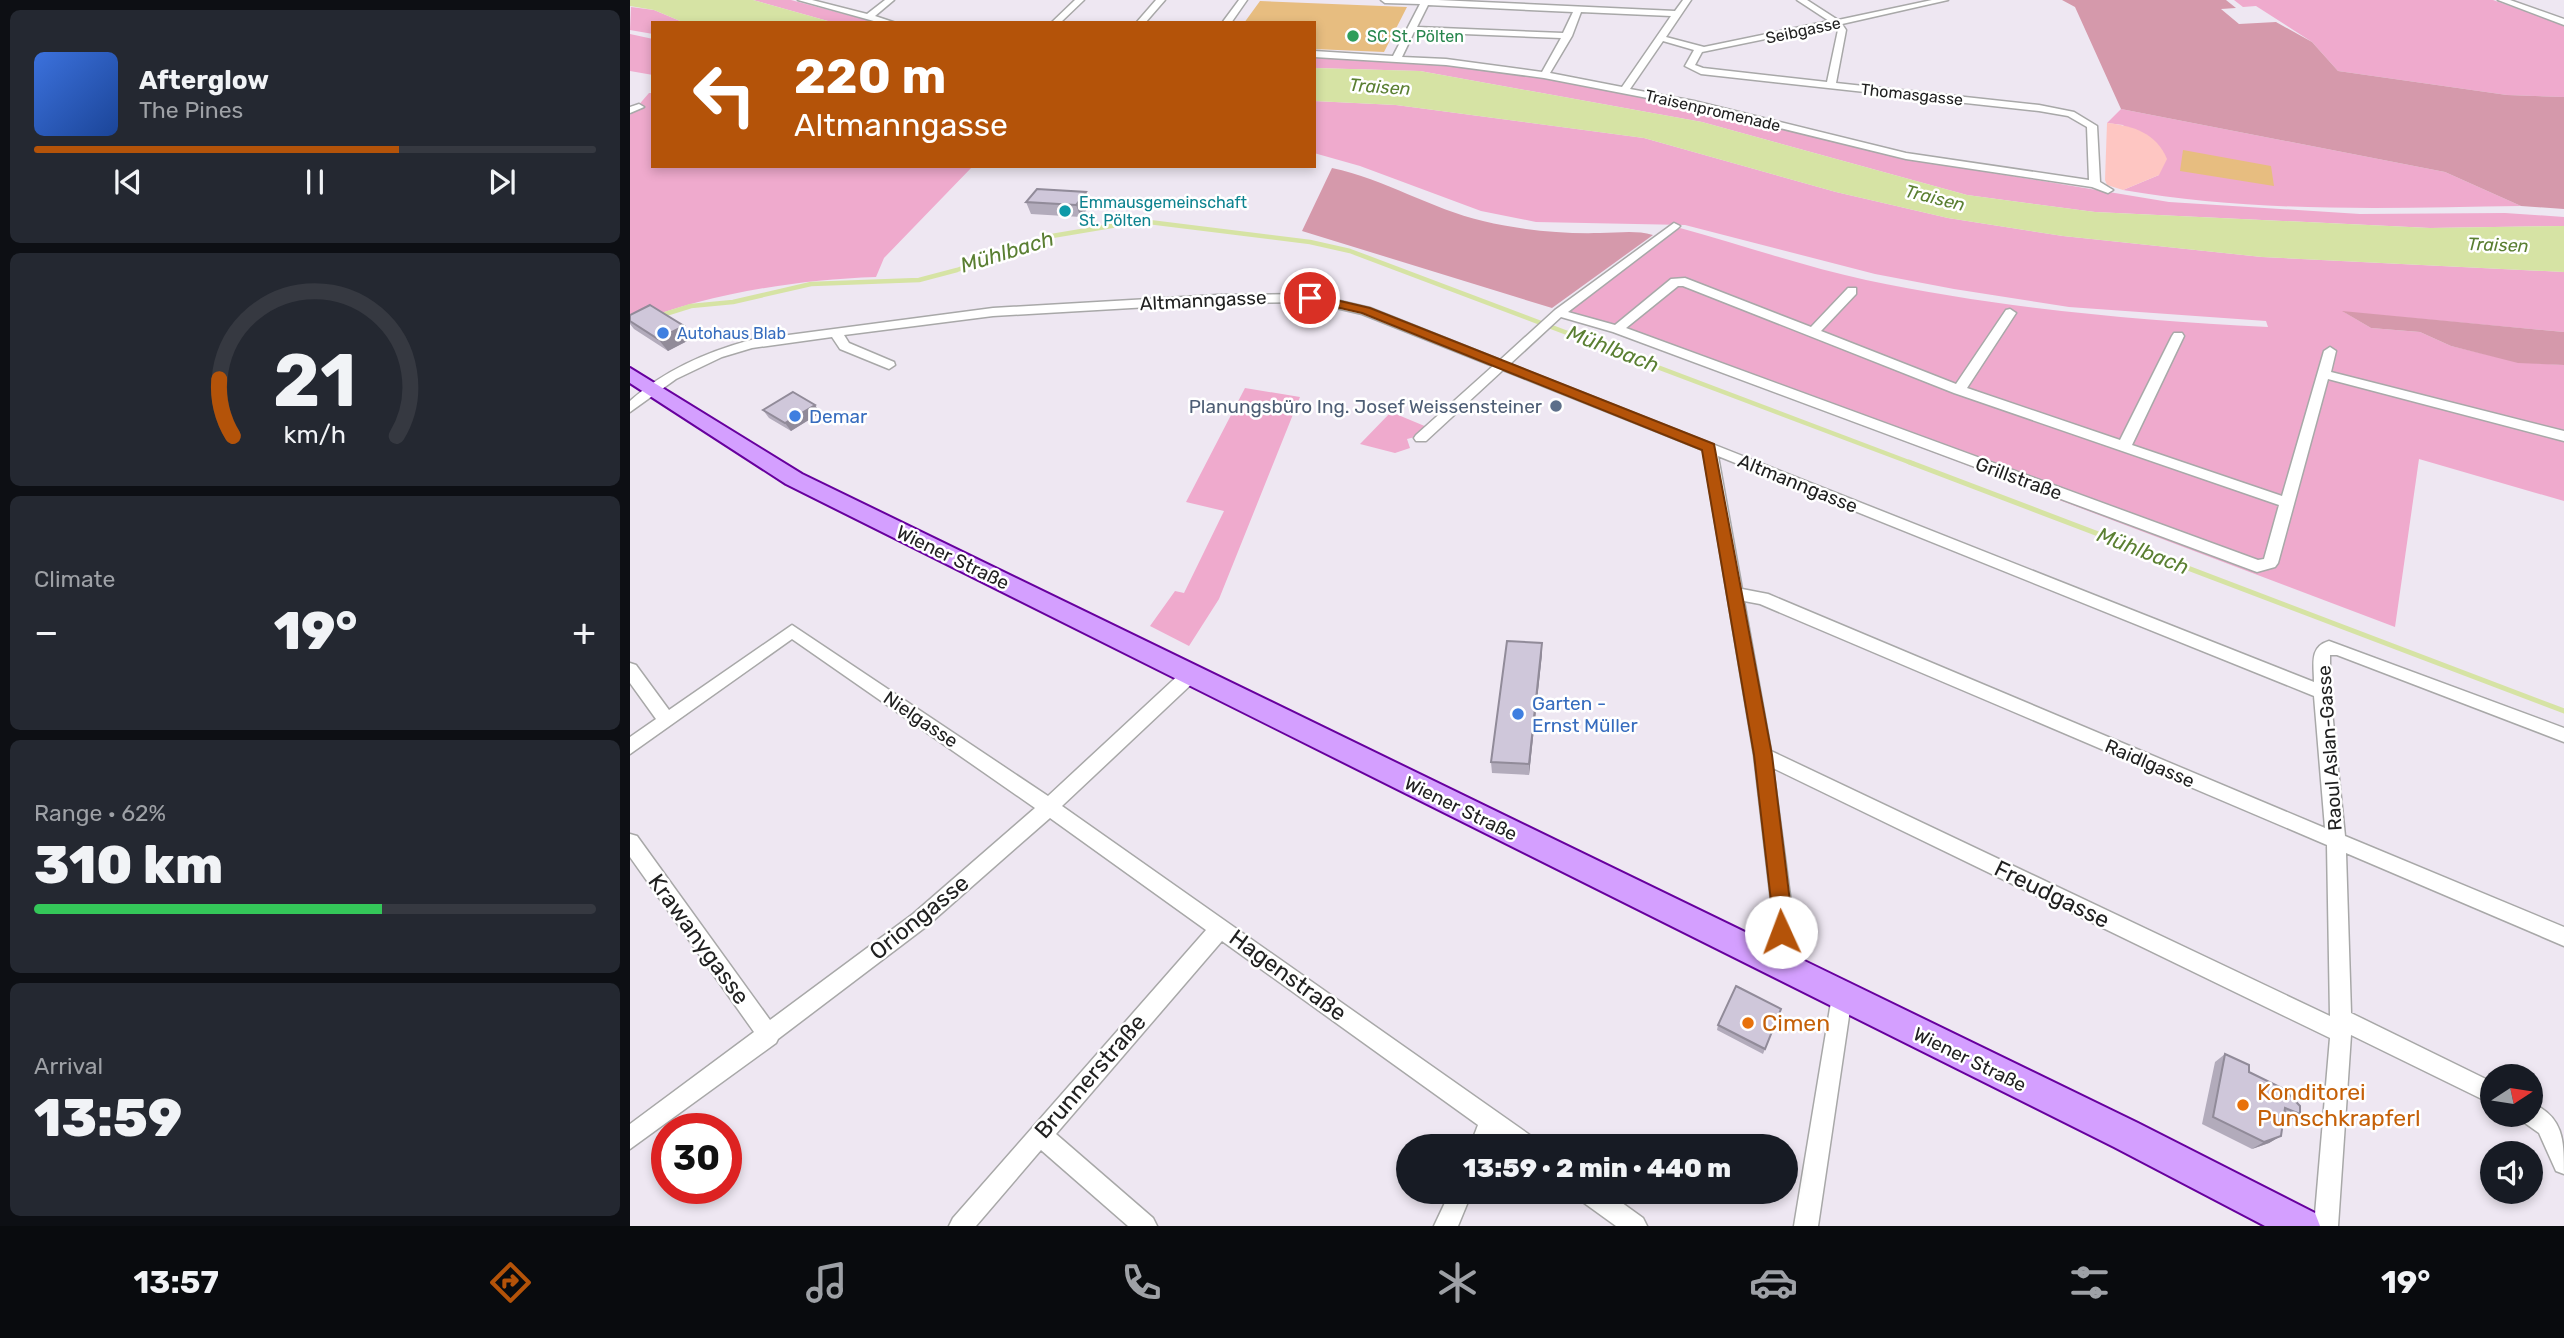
<!DOCTYPE html>
<html lang="en">
<head>
<meta charset="utf-8">
<style>
	:root { --surface:#171b24; --page:#242831; --text:#f1f3f6; --muted:#9ea1a6; --line:#363941; --accent:#b45309 }
	body { margin:0; font-family:Rubik,sans-serif; background:var(--page); color:var(--text); height:100vh; display:flex; flex-direction:column; font-size:26px; white-space:nowrap }
	* { box-sizing:border-box; margin:0 }
	p { font-size:23px; color:var(--muted) }
	.icon { flex:none; width:38px; height:38px; fill:none; stroke:currentColor; stroke-width:2; stroke-linecap:round; stroke-linejoin:round }
	.map { position:relative; flex:1; overflow:hidden }
	.side { display:flex; flex-direction:column; gap:10px; padding:10px; background:#0d0f14; width:630px }
	.side>* { flex:none }
	.banner { position:absolute; left:21px; top:21px; width:665px; height:147px; border-radius:0px; box-shadow:0 4px 10px #0003; background:#b45309; color:#fff; overflow:hidden }
	.needle { width:46px; rotate:78deg }
	.controls { position:absolute; left:1850px; top:1064px; display:grid; gap:14px }
	.controls a { display:grid; place-items:center; width:63px; height:63px; border-radius:50%; background:var(--surface); box-shadow:0 4px 10px #0003; font-size:35px }
	.speed { position:absolute; left:21px; top:1113px; display:flex; gap:14px; font-size:35px; font-weight:700; text-align:center }
	.speed>* { display:grid; place-content:center; width:91px; height:91px; border-radius:50%; background:var(--surface); box-shadow:0 4px 10px #0003; line-height:1 }
	.speed .limit { border:10px solid #d22; background:#fff; color:#111 }
	.pin { position:absolute; display:grid; place-items:center; width:60px; height:60px; color:#fff; margin:-30px; border:4px solid #fff; border-radius:50%; box-shadow:0 2px 7px #0007 }
	.me { position:absolute; width:77px; margin:-38px; rotate:358deg; stroke-linejoin:round; filter:drop-shadow(0 0 5px #0008) }
	.turn { display:flex; align-items:center; gap:24px; height:147px; padding:0 28px; font-size:32px }
	.turn .icon { width:91px; height:91px; stroke-width:2.5 }
	.turn b { display:block; font-size:49px; line-height:60px }
	.big { font-size:52px; font-weight:800; line-height:1.1 }
	.side .widget { flex:1; display:flex; flex-direction:column; justify-content:center; gap:10px; min-width:0; padding:0 24px; border-radius:10px; background:var(--page) }
	.side .dial { align-items:center; gap:0 }
	.dial svg { height:182px; overflow:visible; fill:none; stroke:var(--line); stroke-width:7; stroke-linecap:round; text-anchor:middle }
	.dial text { fill:var(--text); stroke:none }
	.song { display:flex; align-items:center; gap:21px }
	.cover { width:84px; height:84px; border-radius:10px; background:linear-gradient(135deg,hsl(220 70% 55%),hsl(220 70% 35%)) }
	.played { height:7px; border-radius:4px; background:linear-gradient(90deg,var(--accent) 65%,var(--line) 65%) }
	.keys { display:flex; justify-content:space-around; direction:ltr }
	.heat { display:flex; justify-content:space-between; align-items:center; font-size:38px; direction:ltr }
	.charge { height:10px; border-radius:5px; background:linear-gradient(90deg,#34c759 62%,var(--line) 0) }
	.trip { position:absolute; left:766px; top:1134px; width:402px; height:70px; border-radius:35px; background:var(--surface); box-shadow:0 4px 10px #0003; font-weight:800; line-height:70px; text-align:center }
	.tabs { display:flex; height:112px; justify-content:space-around; align-items:center; background:#090b0e; color:var(--muted) }
	.tabs .icon { width:49px; height:49px }
	.tabs .current { color:var(--accent) }
	.tabs b { font-size:32px; color:var(--text) }
	main { display:flex; flex:1; min-height:0 }
	.map>svg:first-child { display:block }
</style>
</head>
<body>
<main>
<section class="side">
<div class="widget">
<div class="song"><i class="cover"></i><div><b>Afterglow</b><p>The Pines</p></div></div>
<div class="played"></div>
<div class="keys"><svg class="icon" aria-label="previous" viewBox="0 0 24 24"><path d="M18 5L8 12l10 7zM5 5v14"/></svg><svg class="icon" aria-label="pause" viewBox="0 0 24 24"><path d="M8 5v14M16 5v14"/></svg><svg class="icon" aria-label="next" viewBox="0 0 24 24"><path d="M6 5l10 7-10 7zM19 5v14"/></svg></div>
</div>
<div class="widget dial"><svg viewBox="0 0 100 80">
<path d="M14 69A42 42 0 1 1 86 69"/>
<path d="M14 69A42 42 0 0 1 8 44" stroke="#b45309"/>
<text x="50" y="56" font-size="32" font-weight="700">21</text>
<text x="50" y="72" font-size="11">km/h</text>
</svg></div>
<div class="widget"><p>Climate</p>
<div class="heat"><a>−</a><b class="big">19°</b><a>+</a></div>
</div>
<div class="widget"><p>Range · 62%</p><b class="big">310 km</b><div class="charge"></div></div>
<div class="widget"><p>Arrival</p><b class="big">13:59</b></div>
</section>
<div class="map">
<svg width="1934" height="1226" viewBox="0 0 1934 1226">
	<rect width="100%" height="100%" fill="#eee7f2"/>
	<path fill="#efaacd" d="M123,0h38l87,23h-43z
		M1604,0h259l71,25v72l-57,-2 -169,-24 -26,-29 -56,-36 -13,1z
		M1,7l23,3 31,13h-32v11l-23,-4z
		M0,34l23,5v36l-23,-4z
		M684,56l90,4 91,10 126,21 294,69 254,42 191,12 145,-1 59,4v9l-134,2 -335,-16 -128,-17 -265,-73 -282,-51 -106,-3z
		M19,93h4v73h320l-89,92 -8,19c-84,3 -167,17 -246,47v-209z
		M684,101l82,4 248,33 192,54 112,26 115,18 199,21 302,15v60l-220,-20 27,16 49,4 31,14 67,16 46,3v136l-145,-42 -24,168 -783,-296 -61,-16 129,-87c62,17 123,38 186,52 132,28 268,40 402,47l-2,-6 -197,-14 -115,-18 -79,-15 -190,-49 -149,-3 -55,-11 -121,-45 -46,-13z
		M1491,109l324,63 76,34c-133,2 -267,7 -398,-16l36,-15 -36,-50 -16,-2z
		M615,388l55,9 -81,202 -30,47 -39,-20 25,-35 9,2 40,-82 -38,-9z
		M761,412l36,15 -8,9 -12,3 3,9 -15,5 -35,-9z"/>
	<path fill="#d599ab" d="M1432,0h164l10,8 -15,1 18,15 37,-2 36,20 26,29 169,24 57,2v112l-43,-3 -76,-34 -324,-63 -46,-102z
		M702,168c53,11 99,41 151,53 38,9 78,13 117,12 19,0 35,-3 53,2l-101,73 -250,-77z
		M1712,311l222,21v33l-46,-2 -67,-17 -31,-14 -49,-4z"/>
	<path fill="#fec6c2" d="M1477,123c27,3 49,10 60,36l-8,16 -36,15 -16,-5 -2,-5z"/>
	<path fill="#e7bd80" d="M630,1l147,6 -23,45 -70,-3v-26h-70z
		M1553,150l88,16 3,20 -94,-15z"/>
	<path fill="#d6e3a4" d="M0,0h123l82,23h-150l-31,-13 -24,-4z
		M684,68l106,3 282,51 265,73 128,17 335,16 134,-2v46l-302,-15 -199,-21 -115,-18 -112,-26 -192,-54 -248,-33 -82,-4z"/>
	<g fill="none" stroke-linecap="round" stroke-linejoin="round">
		<path stroke="#d6e3a4" stroke-width="4.5" d="M29,316l32,-10 42,-4 78,-18 108,-4 38,-10 89,-33 95,-16 169,21 40,9 564,213"/>
		<path stroke="#d6e3a4" stroke-width="5" d="M1279,462l655,249"/>
		<defs>
			<path id="minor" d="M168,0h14l55,14 18,-14h9l-19,16 21,7h-15z
				M445,0h9l-24,23h-9z
				M526,0h9l-20,23h-9z
				M609,0h8l-16,23h-9z
				M751,0h57l237,11 8,-11h8l-25,37 38,10 125,-26 -32,-21h10l31,20 94,-20h16l-106,24 4,6 -10,53 203,22 35,7 23,14 3,56 13,8 -5,3 -16,-6 -186,-28 -212,-52 -150,-29 -98,-13 -132,-8v-6l79,5 27,-52 -35,-1zM798,5l145,7 -10,21 -146,-6zM951,12l90,4 -49,71 -72,-14 22,-37zM1204,25l4,5 -11,52 -124,-14 -8,-3 7,-13zM784,32l147,6 -19,34 -96,-13 -44,-2zM1033,41l31,9 -9,16 16,8 338,37 29,5 19,11 2,53 -183,-27 -212,-52 -64,-12z
				M1868,0h12l54,19v6z
				M9,104l5,3 -14,6v-6z
				M1044,223l6,3 -2,2 -110,84 47,13 56,-46 14,-1 126,49 37,-39h8v6l-35,37 135,53 50,-74 4,-1 6,4 -49,75 153,52 52,-104 2,-3h8l2,3 -52,109 150,51 42,-145 6,-4 6,4 -5,21 233,59v10l-236,-62 -50,184 -3,4 -18,5 -644,-240 -52,-15 -51,47 804,318c0,-18 -5,-35 15,-41l235,87v14l-227,-87h-7v37l15,144 219,91v19l-218,-93 5,160 141,69v22l-141,-69 -13,191h-24l16,-188 -557,-270 20,150 -9,53 -7,3 -7,-3 -3,-7 6,-46 -19,-163 -51,-305 -200,-80 -77,71h-10l-2,-3 2,-3 77,-69 -131,-52 -52,-12 -93,1 -224,13 -149,19 5,8 45,19 1,3 -6,4 -49,-20 -8,-12 -80,11 -30,9 -46,22 -46,33v-11c35,-31 76,-49 121,-61l242,-32 224,-13 93,-1 60,14 130,52 55,-50zM1048,286h5l271,107 325,112 -15,54 -6,1 -632,-232zM1088,456l596,240 11,132 -557,-234 -26,-5zM1114,601l16,3 567,241 3,171 -559,-265z
				M162,625l256,171 137,-127h12l2,5 -2,5 -135,127 472,332 3,8h-29l-13,-9 -3,9h-22l8,-21 -256,-184 -166,193 97,84 4,8h-29l-87,-76 -65,76h-27l4,-8 253,-288 -156,-112 -123,108 -149,113 -2,4 -146,106v-25l124,-92 -124,-175v-23l7,2 133,184 143,-106 122,-106 -243,-169 -162,115v-17l26,-18 -26,-36v-20l6,2 33,45z
				M1212,986l7,3 3,7 -34,230h-24l38,-230 3,-7z
				M1900,1102c34,15 34,38 34,72l-8,-3 -17,-38 -17,-12 -2,-6h10z
				M820,1192h22l-14,34h-24z
				M947,1192h30l36,26 4,8h-31l-36,-26z"/>
			<path id="primary" d="M0,368l172,106 1336,649 177,90 5,13h-55l-151,-79 -1328,-663 -156,-101z"/>
		</defs>
		<use href="#minor" stroke="#a8a8a8" stroke-width="3"/>
		<use href="#primary" stroke="#67009e" stroke-width="4"/>
		<use href="#minor" fill="#fff" fill-rule="evenodd"/>
		<use href="#primary" fill="#d49fff" fill-rule="evenodd"/>
	</g>
	<path fill="#b2abbb" d="M396,202l65,2 -10,13 -50,-3z
		M0,315l63,23 -25,13 -34,-22 -4,-5z
		M185,405l5,8 -29,18 -22,-13 -6,-8z
		M912,654l-13,121 -37,-2 -1,-11z
		M1149,1015l-16,39 -46,-24 1,-5z
		M1595,1054l75,60 -12,8 -5,-2 -2,16 -12,7 -17,6 -50,-25 13,-62z"/>
	<path fill="#918b99" d="M456,192l5,12 -10,13 -5,-12z
		M54,326l9,12 -25,13 -10,-12z
		M185,405l5,8 -29,18 -6,-8z
		M912,643v11l-13,121v-11z
		M1651,1136l-12,7 -17,6 12,-7z"/>
	<path fill="#cfc7da" stroke="#918b99" stroke-width="2" d="M407,189l49,3 -10,13 -50,-3z
		M20,305l34,21 -26,13 -28,-18v-6z
		M163,392l22,13 -30,18 -22,-13z
		M877,641l35,2 -13,121 -38,-2z
		M1106,986l45,23 -16,40 -47,-24z
		M1595,1054l24,11v7l35,17 16,17v8l-15,-6 -4,28 -17,6 -51,-25z"/>
	<path fill="#b45309" stroke="#753606" stroke-width="2" d="M680,294l60,14 344,136 58,311 20,163 -4,20 -7,3 -7,-3 -1,-20 -19,-163 -52,-305 -340,-137 -57,-13v-5z"/>
	<circle fill="#2e9e5b" stroke="#fff" stroke-width="2.5" cx="723" cy="36" r="7"/>
	<circle fill="#0f9aa8" stroke="#fff" stroke-width="2.5" cx="435" cy="211" r="7"/>
	<g fill="#3f7fe0" stroke="#fff" stroke-width="2.5">
		<circle cx="33" cy="333" r="7"/>
		<circle cx="165" cy="416" r="7"/>
		<circle cx="888" cy="714" r="7"/>
	</g>
	<circle fill="#5c6f8a" stroke="#fff" stroke-width="2.5" cx="926" cy="406" r="7"/>
	<g fill="#e8710a" stroke="#fff" stroke-width="2.5">
		<circle cx="1118" cy="1023" r="7"/>
		<circle cx="1613" cy="1105" r="7"/>
	</g>
	<g text-anchor="middle" stroke-width="5" stroke-linejoin="round" paint-order="stroke">
		<g font-size="16" fill="#212121" stroke="#fff">
			<text transform="translate(1173 30) rotate(-12)" y="6">Seibgasse</text>
			<text transform="translate(1282 94) rotate(6)" y="6">Thomasgasse</text>
			<text transform="translate(1083 110) rotate(13)" y="6">Traisenpromenade</text>
		</g>
		<g font-size="16" fill="#27864d" stroke="#fff" text-anchor="start">
			<text x="737" y="42">SC St. Pölten</text>
		</g>
		<g font-size="16" fill="#0d838f" stroke="#fff" text-anchor="start">
			<text x="449" y="208">Emmausgemeinschaft<tspan x="449" dy="18">St. Pölten</tspan></text>
		</g>
		<g font-size="16" fill="#366cbe" stroke="#fff" text-anchor="start">
			<text x="47" y="339">Autohaus Blab</text>
		</g>
		<g font-size="18" font-style="italic" fill="#5a7f32" stroke="#fff">
			<text transform="translate(750 87) rotate(4)" y="6">Traisen</text>
			<text transform="translate(1305 198) rotate(14)" y="6">Traisen</text>
			<text transform="translate(1868 245) rotate(2)" y="6">Traisen</text>
		</g>
		<g font-size="19" fill="#212121" stroke="#fff">
			<text transform="translate(573 300) rotate(-3)" y="7">Altmanngasse</text>
			<text transform="translate(1389 478) rotate(20)" y="7">Grillstraße</text>
			<text transform="translate(1168 483) rotate(22)" y="7">Altmanngasse</text>
			<text transform="translate(323 557) rotate(26)" y="7">Wiener Straße</text>
			<text transform="translate(291 719) rotate(34)" y="7">Nielgasse</text>
			<text transform="translate(1699 748) rotate(-94)" y="7">Raoul Aslan-Gasse</text>
			<text transform="translate(1520 763) rotate(23)" y="7">Raidlgasse</text>
			<text transform="translate(831 808) rotate(26)" y="7">Wiener Straße</text>
			<text transform="translate(1340 1059) rotate(26)" y="7">Wiener Straße</text>
		</g>
		<g font-size="19" fill="#4e5e75" stroke="#fff" text-anchor="end">
			<text x="912" y="413">Planungsbüro Ing. Josef Weissensteiner</text>
		</g>
		<g font-size="19" fill="#366cbe" stroke="#fff" text-anchor="start">
			<text x="179" y="423">Demar</text>
			<text x="902" y="710">Garten -<tspan x="902" dy="22">Ernst Müller</tspan></text>
		</g>
		<g font-size="21" font-style="italic" fill="#5a7f32" stroke="#fff">
			<text transform="translate(377 252) rotate(-17)" y="7">Mühlbach</text>
			<text transform="translate(983 349) rotate(21)" y="7">Mühlbach</text>
			<text transform="translate(1513 551) rotate(21)" y="7">Mühlbach</text>
		</g>
		<g font-size="23" fill="#212121" stroke="#fff">
			<text transform="translate(1422 894) rotate(26)" y="8">Freudgasse</text>
			<text transform="translate(289 917) rotate(-39)" y="8">Oriongasse</text>
			<text transform="translate(69 939) rotate(54)" y="8">Krawanygasse</text>
			<text transform="translate(658 975) rotate(36)" y="8">Hagenstraße</text>
			<text transform="translate(460 1076) rotate(-49)" y="8">Brunnerstraße</text>
		</g>
		<g font-size="23" fill="#c56008" stroke="#fff" text-anchor="start">
			<text x="1132" y="1031">Cimen</text>
			<text x="1627" y="1100">Konditorei<tspan x="1627" dy="26">Punschkrapferl</tspan></text>
		</g>
	</g>
</svg>
<div class="controls">
<a><svg class="needle" viewBox="-14 -14 28 28"><path d="M0-13l5 13h-10z" fill="#e53935"/><path d="M0 13l5-13h-10z" fill="#9ea1a6"/></svg></a>
<a><svg class="icon" aria-label="sound" viewBox="0 0 24 24"><path d="M4 9h4l5-4v14l-5-4H4zM17 9q2 3 0 6"/></svg></a>
</div>
<div class="speed"><div class="limit">30</div></div>
<div class="pin" style="left:680px;top:298px;background:#d93025"><svg class="icon" aria-label="arrive" viewBox="0 0 24 24"><path d="M6 21V4h12l-3 4 3 4H6"/></svg></div>
<svg class="me" style="left:1151px;top:932px" viewBox="-20 -20 40 40"><circle r="19" fill="#fff"/><path d="M0-13L10 11 0 6-10 11z" fill="#b45309"/></svg>
<div class="trip">13:59 · 2 min · 440 m</div>
<div class="banner">
<div class="turn"><svg class="icon" aria-label="left" viewBox="0 0 24 24"><path d="M17 20v-9H6M10 6l-5 5 5 5"/></svg><div><b>220 m</b>Altmanngasse</div></div>
</div>
</div>
</main>
<nav class="tabs">
<b>13:57</b>
<svg class="icon current" aria-label="directions" viewBox="0 0 24 24"><path d="M12 3l9 9-9 9-9-9zM9 14v-3h6M13 9l2 2-2 2"/></svg>
<svg class="icon" aria-label="music" viewBox="0 0 24 24"><path d="M9 18V5l10-2v13"/><circle cx="6" cy="18" r="3"/><circle cx="16" cy="16" r="3"/></svg>
<svg class="icon" aria-label="phone" viewBox="0 0 24 24"><path d="M5 4h4l2 5-3 2q2 4 5 5l2-3 5 2v4C11 20 4 13 5 4z"/></svg>
<svg class="icon" aria-label="climate" viewBox="0 0 24 24"><path d="M12 3v18M4 7l16 10M4 17L20 7"/></svg>
<svg class="icon" aria-label="car" viewBox="0 0 24 24"><path d="M5 17H2v-5l4-1 3-4h7l3 4 3 1v5h-3M9 17h6M6 11h13"/><circle cx="7" cy="17" r="2"/><circle cx="17" cy="17" r="2"/></svg>
<svg class="icon" aria-label="filters" viewBox="0 0 24 24"><path d="M4 7h16M4 17h16"/><circle cx="9" cy="7" r="2"/><circle cx="15" cy="17" r="2"/></svg>
<b>19°</b>
</nav>
</body>
</html>
